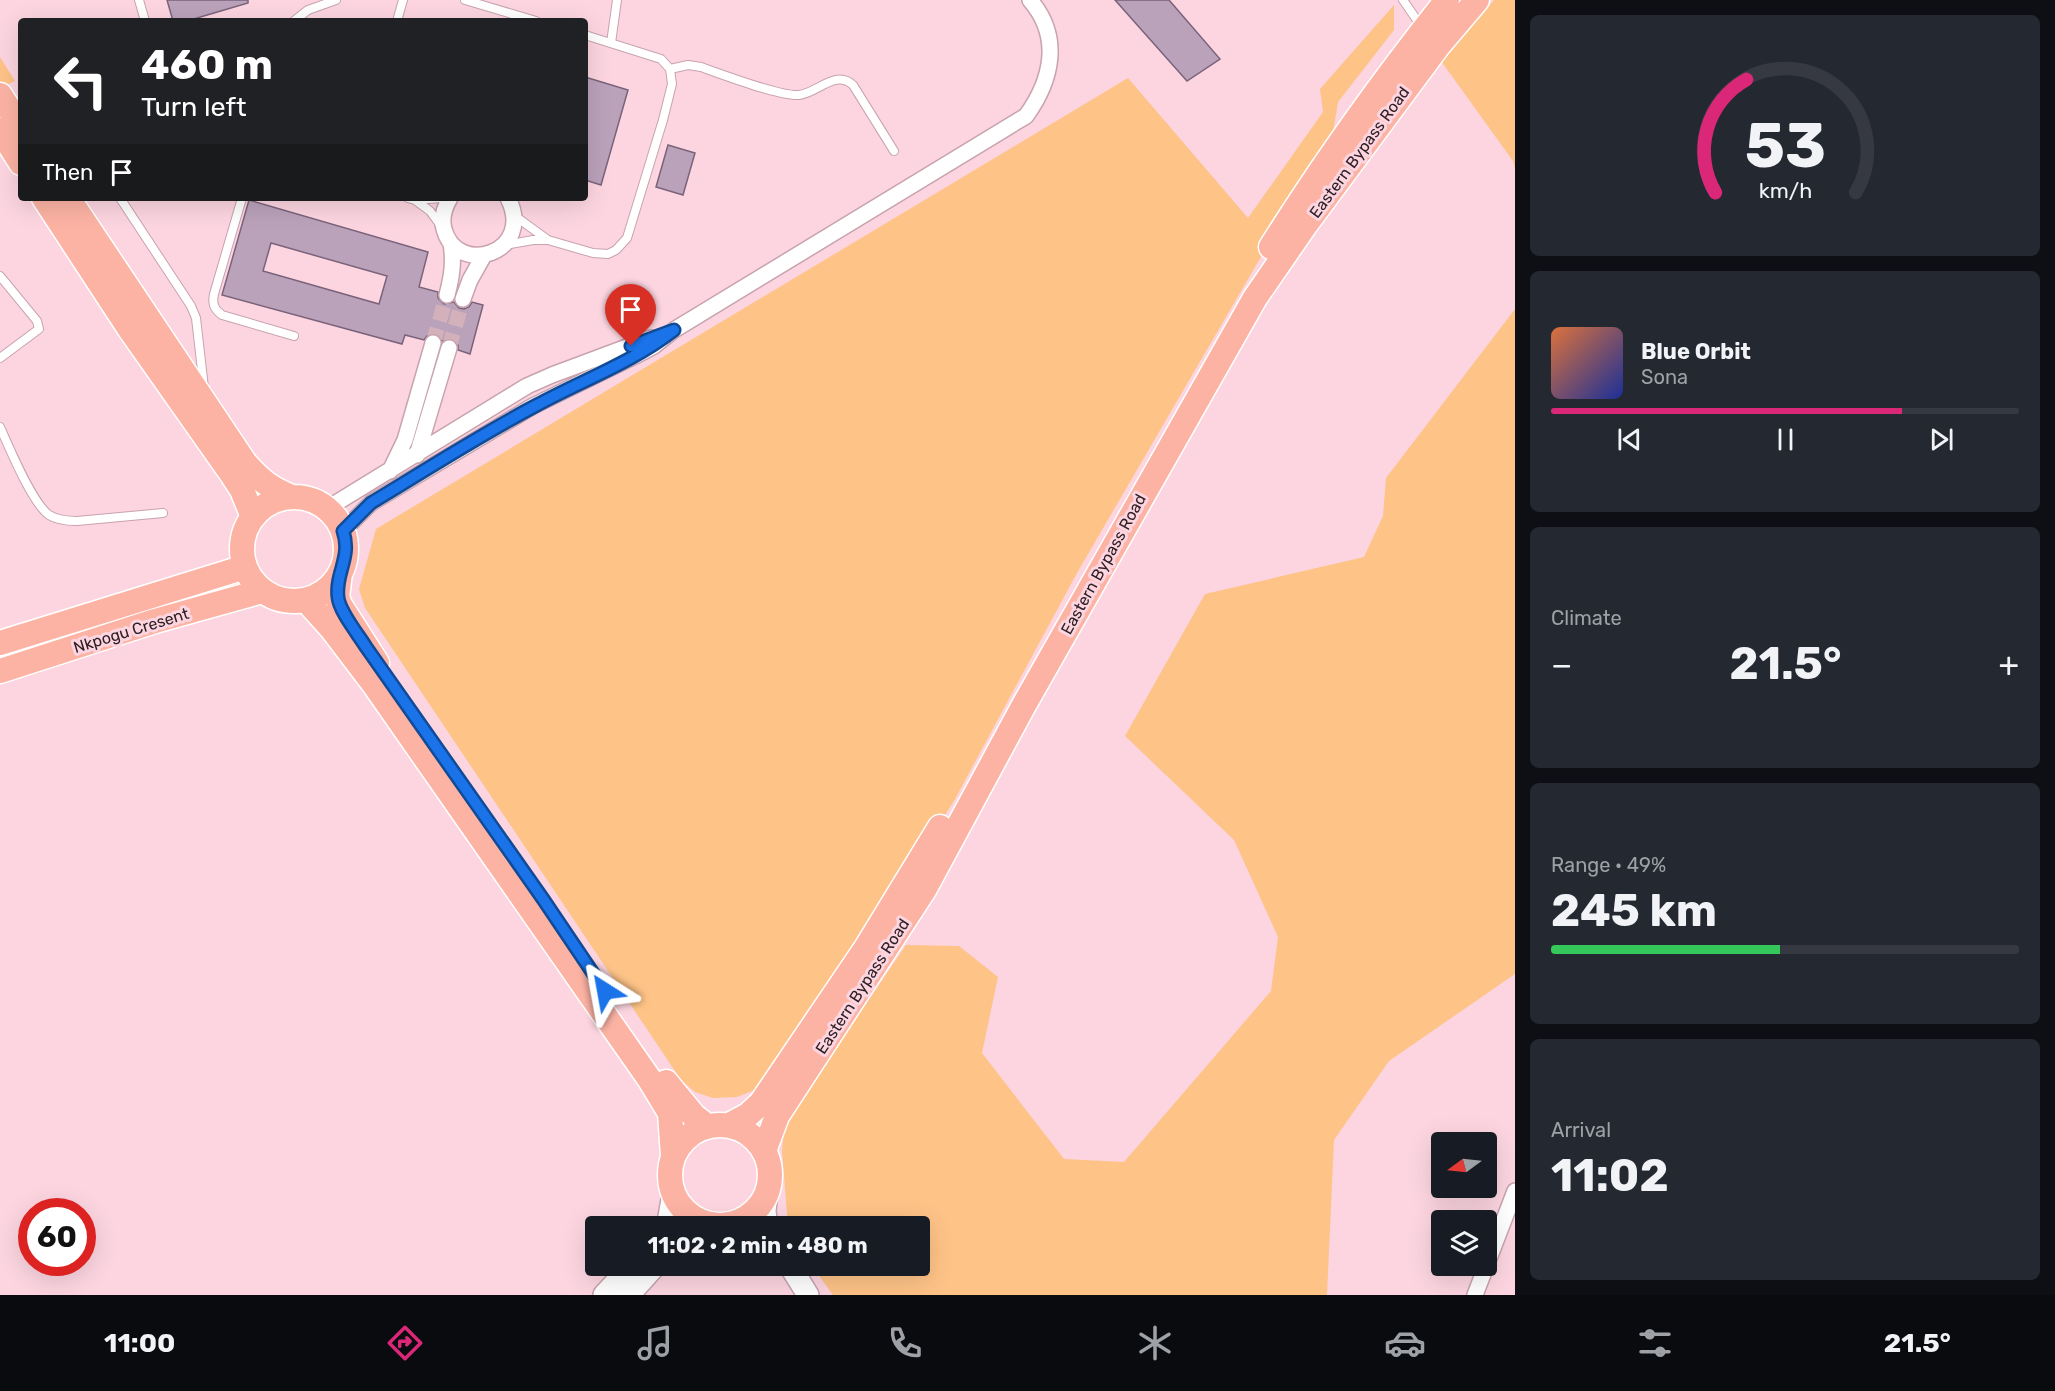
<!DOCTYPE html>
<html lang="en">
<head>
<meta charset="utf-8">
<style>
	:root { --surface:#171b24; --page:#242831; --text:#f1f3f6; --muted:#9ea1a6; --line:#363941; --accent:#db2777 }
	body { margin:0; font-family:Rubik,sans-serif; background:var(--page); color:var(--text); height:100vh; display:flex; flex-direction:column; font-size:22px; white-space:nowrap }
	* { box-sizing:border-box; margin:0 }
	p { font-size:20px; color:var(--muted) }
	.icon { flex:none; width:33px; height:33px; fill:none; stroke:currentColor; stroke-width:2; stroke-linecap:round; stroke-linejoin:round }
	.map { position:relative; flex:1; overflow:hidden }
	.panel { display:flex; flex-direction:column; gap:15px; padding:15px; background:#0d0f14; width:540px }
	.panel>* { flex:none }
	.banner { position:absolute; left:18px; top:18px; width:570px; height:183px; border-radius:6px; box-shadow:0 6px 24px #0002; background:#202124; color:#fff; overflow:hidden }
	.needle { width:39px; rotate:255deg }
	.controls { position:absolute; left:1431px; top:1132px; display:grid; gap:12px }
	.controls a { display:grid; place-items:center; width:66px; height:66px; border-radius:6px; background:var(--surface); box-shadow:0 6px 24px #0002; font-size:30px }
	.speed { position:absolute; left:18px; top:1198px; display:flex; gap:12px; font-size:30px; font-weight:700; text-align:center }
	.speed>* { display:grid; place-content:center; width:78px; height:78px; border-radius:50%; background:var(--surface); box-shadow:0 6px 24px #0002; line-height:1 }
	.speed .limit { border:9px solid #d22; background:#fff; color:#111 }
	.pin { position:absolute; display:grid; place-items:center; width:51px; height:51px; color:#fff; margin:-62px -26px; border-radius:50% 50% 50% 0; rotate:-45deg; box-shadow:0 0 6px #0007 }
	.pin .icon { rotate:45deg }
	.me { position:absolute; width:66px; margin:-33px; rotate:326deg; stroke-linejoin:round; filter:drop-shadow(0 0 4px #0008) }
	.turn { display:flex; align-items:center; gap:21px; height:126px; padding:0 24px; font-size:27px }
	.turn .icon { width:78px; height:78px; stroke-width:2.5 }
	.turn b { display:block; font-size:42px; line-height:51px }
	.then { display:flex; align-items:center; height:57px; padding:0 24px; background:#0003; gap:12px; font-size:22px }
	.big { font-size:45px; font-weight:700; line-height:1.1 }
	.panel .tile { flex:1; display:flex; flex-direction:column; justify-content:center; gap:9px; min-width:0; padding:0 21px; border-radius:9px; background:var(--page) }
	.panel .dial { align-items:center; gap:0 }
	.dial svg { height:156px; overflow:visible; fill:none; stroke:var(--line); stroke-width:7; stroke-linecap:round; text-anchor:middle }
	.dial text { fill:var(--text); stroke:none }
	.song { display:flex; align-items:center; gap:18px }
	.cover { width:72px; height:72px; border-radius:9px; background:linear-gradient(135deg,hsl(20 70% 55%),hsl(230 70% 35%)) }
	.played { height:6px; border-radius:3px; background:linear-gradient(90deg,var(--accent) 75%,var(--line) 75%) }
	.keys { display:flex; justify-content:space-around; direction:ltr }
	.heat { display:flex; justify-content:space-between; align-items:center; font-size:33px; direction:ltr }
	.charge { height:9px; border-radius:4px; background:linear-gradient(90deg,#34c759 49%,var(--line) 0) }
	.trip { position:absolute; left:585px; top:1216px; width:345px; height:60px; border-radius:6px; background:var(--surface); box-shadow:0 6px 24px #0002; font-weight:700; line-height:60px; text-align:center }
	.menu { display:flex; height:96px; justify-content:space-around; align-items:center; background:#090b0e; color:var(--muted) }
	.menu .icon { width:42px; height:42px }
	.menu .on { color:var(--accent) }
	.menu b { font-size:27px; color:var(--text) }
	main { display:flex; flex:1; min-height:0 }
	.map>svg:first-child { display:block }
</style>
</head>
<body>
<main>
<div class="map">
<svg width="1515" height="1295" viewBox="0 0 1515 1295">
	<rect width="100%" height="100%" fill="#fcd5e0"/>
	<path fill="#fec387" d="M1494,0h21v169l-2,-8 -72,-100z
		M1394,5v25l-56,72 -5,31 -256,440 -123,228 -160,249 -37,39 -20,8 -24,1 -18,-6 -14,-12 -316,-472 -6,-19 17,-60 752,-451 120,140 75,-106 -3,-23z
		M0,57l15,24 -13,6 -2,-4z
		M1515,309v665l-126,87 -55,79 -7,155h-494l-21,-29h108v-39h-132l-6,-76 2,-27 122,-179 53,1 39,31 -16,76 82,106 60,3 147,-171 7,-54 -44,-97 -109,-104 80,-142 159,-37 19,-41 3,-38z
		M235,577l7,12 -242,71v-5l223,-69z"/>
	<path fill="#bba2bb" stroke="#7a637a" stroke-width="1.5" fill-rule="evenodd" d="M167,0h81v3l-61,18h-14z
		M1115,0h54l51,59 -33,22z
		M585,77l43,13 -27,95 -16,-5z
		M668,145l27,8 -12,42 -27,-8z
		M249,200l179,52 -9,35 19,5v6l6,6 10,-2 5,6 5,1 5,-2 3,-5 11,3 -13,49 -12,-4v-5l-6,-6 -10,2 -7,-7 -8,2 -3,4 -19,-5 -3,9 -180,-49zM271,243l116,33 -8,28 -116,-33z"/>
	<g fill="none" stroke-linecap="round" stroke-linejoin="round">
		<path stroke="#d3b1ba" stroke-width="15" stroke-dasharray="15 8" stroke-linecap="butt" d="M433,343l14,-48
			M449,348l14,-49"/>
		<defs>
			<path id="lane" d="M139,0l6,21
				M465,0l71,21
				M1403,0l18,26
				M294,21l14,-11 28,-10
				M397,21l6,-21
				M611,43l6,-43
				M670,69l18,-4 13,2c20,7 80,30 98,28 19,-2 36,-26 54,-10l41,66
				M120,198l71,108 5,12 8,70
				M242,198l-28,96c-2,10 0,15 8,21l72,21
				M408,198l7,2 27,-2
				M415,200l15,11 11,15
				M515,216l33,24 45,13 15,1 8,-4 11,-12 36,-118 9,-36 -2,-15 -9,-10 -76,-24
				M505,245l28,-5h14
				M0,276l37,45 2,8 -39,29
				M0,427c9,20 32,76 49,88 8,5 18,6 28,6l86,-8"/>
			<path id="street" d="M450,198c-6,10 -9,20 -6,31 13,49 92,24 64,-31
				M447,295c5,-19 7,-33 4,-52
				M463,299l7,-19 14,-25
				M417,455l32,-107
				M390,471l15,-31 28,-97
				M328,508l199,-122 25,-11 99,-37
				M343,531l28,-28 162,-97 102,-50 19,-10 20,-16 352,-214c26,-36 36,-79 4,-116
				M1475,1295l40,-104"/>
			<path id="secondary" d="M767,1193l-2,18 2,16
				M729,1224l7,3
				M664,1227l4,-5 5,-28
				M698,1227l8,-4
				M790,1266l18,29
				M604,1295l27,-29
				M629,1295l26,-29"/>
			<path id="primary" d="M0,95l21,32
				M0,130l21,33
				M44,198l85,130 102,145 11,17 11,27
				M68,198l177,265c16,18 25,25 47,34
				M1271,247c54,-86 113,-168 176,-247
				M242 549a52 52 0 1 1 104 0a52 52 0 1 1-104 0Z
				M340,573l-3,24 3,8 37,58
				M306,600l26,29 41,54 277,397 20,33 3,43
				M0,643l245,-76
				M0,671l155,-50 107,-30
				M666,1082l28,34 13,10
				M670 1175a50 50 0 1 1 100 0a50 50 0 1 1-100 0Z
				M729,1125l19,-10 13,-12 105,-155 74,-121
				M764,1151l13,-35 147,-226 100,-185 231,-407 51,-74 132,-178 39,-46"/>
		</defs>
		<use href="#lane" stroke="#c8a3ae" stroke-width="10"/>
		<use href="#street" stroke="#c8a3ae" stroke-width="18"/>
		<use href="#secondary" stroke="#c8a3ae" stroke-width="24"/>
		<use href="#primary" stroke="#fff" stroke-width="27"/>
		<use href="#lane" stroke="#fff" stroke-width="8"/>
		<use href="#street" stroke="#fff" stroke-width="15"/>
		<use href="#secondary" stroke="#fff" stroke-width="21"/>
		<use href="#primary" stroke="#fcb3a4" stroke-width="24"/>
	</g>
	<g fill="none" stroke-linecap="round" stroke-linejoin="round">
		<defs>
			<path id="route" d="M605,991l-62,-92 -177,-252c-8,-13 -27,-36 -28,-50 -3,-24 14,-40 5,-66l28,-28c55,-33 109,-68 166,-98 46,-25 96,-43 137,-75l-43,16"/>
		</defs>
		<use href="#route" stroke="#114b97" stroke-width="15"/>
		<use href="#route" stroke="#1a73e8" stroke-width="10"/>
	</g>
	<g text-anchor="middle" stroke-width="6" stroke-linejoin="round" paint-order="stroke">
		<g font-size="16" fill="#2e2024" stroke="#fcd5e0">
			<text transform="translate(1359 152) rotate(-54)" y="6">Eastern Bypass Road</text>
			<text transform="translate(1103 564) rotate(-61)" y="6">Eastern Bypass Road</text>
			<text transform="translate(131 630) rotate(-17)" y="6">Nkpogu Cresent</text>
			<text transform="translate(862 986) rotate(-57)" y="6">Eastern Bypass Road</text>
		</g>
	</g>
</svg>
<div class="controls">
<a><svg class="needle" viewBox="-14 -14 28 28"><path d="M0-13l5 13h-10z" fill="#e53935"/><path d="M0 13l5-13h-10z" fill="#9ea1a6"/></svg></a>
<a><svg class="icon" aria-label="layers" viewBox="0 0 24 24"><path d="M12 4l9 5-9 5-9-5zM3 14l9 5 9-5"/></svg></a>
</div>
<div class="speed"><div class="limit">60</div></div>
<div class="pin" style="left:631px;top:346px;background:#d93025"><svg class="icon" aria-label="arrive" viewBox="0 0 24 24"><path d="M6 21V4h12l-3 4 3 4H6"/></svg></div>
<svg class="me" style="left:605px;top:991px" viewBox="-20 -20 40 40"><path d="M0-17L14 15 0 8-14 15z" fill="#1a73e8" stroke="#fff" stroke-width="4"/></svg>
<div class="trip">11:02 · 2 min · 480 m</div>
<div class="banner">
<div class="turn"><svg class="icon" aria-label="left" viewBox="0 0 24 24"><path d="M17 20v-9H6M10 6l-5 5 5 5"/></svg><div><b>460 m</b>Turn left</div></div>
<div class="then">Then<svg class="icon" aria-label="arrive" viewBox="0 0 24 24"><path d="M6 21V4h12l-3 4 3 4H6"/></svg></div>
</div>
</div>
<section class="panel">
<div class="tile dial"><svg viewBox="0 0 100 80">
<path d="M14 69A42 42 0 1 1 86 69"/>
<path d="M14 69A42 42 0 0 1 30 11" stroke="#db2777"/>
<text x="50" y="56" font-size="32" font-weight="700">53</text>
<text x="50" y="72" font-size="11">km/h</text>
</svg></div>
<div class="tile">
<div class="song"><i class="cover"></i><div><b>Blue Orbit</b><p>Sona</p></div></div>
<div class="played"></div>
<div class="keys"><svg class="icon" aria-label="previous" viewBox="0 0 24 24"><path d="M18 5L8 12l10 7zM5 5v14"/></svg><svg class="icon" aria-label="pause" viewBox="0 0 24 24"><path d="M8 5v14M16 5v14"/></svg><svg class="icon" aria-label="next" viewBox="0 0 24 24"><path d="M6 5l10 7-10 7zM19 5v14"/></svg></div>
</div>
<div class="tile"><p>Climate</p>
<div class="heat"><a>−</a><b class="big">21.5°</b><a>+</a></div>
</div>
<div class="tile"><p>Range · 49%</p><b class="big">245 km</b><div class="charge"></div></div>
<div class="tile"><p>Arrival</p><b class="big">11:02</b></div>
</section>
</main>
<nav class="menu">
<b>11:00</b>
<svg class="icon on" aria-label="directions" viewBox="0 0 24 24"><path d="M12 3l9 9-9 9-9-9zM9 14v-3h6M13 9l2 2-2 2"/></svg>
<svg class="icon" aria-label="music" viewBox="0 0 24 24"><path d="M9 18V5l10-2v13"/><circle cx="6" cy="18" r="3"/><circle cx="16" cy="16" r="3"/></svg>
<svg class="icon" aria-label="phone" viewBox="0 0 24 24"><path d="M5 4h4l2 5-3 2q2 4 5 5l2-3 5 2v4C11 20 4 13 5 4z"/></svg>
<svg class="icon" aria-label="climate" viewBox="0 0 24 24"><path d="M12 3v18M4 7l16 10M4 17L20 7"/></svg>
<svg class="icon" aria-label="car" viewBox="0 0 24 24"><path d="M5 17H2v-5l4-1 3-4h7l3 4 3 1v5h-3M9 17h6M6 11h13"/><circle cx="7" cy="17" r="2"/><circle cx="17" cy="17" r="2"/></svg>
<svg class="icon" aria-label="filters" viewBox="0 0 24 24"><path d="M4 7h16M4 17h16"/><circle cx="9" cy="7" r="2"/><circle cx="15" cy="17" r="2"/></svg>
<b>21.5°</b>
</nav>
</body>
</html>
